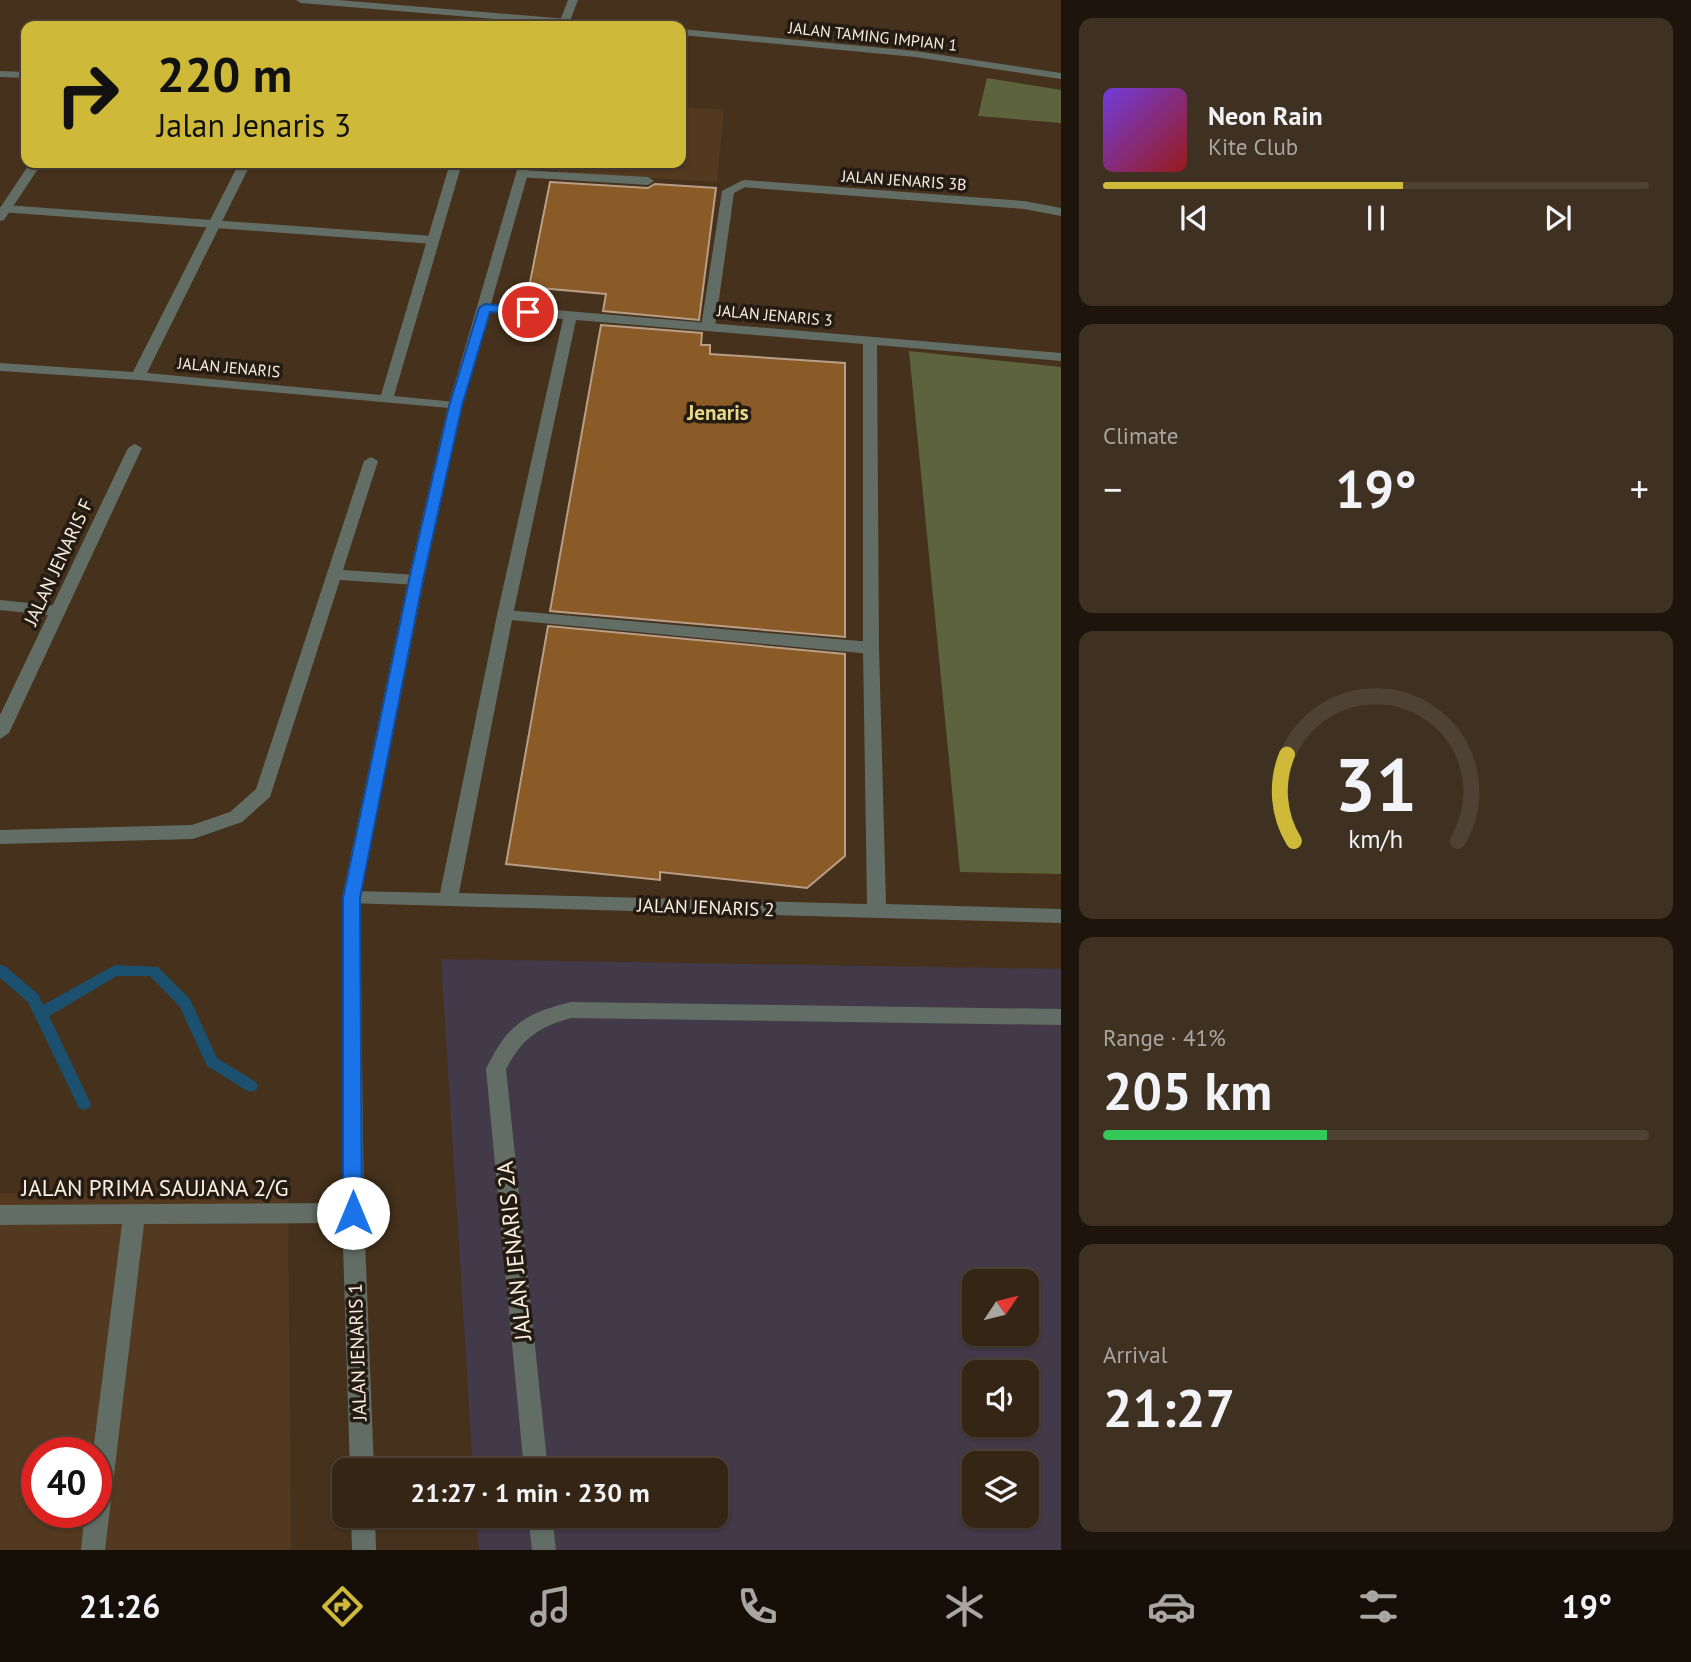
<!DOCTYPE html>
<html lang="en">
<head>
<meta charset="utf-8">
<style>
	:root { --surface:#342515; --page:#3f3122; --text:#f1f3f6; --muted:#a9a5a0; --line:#4e4234; --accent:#ceb938 }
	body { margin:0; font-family:"PT Sans",sans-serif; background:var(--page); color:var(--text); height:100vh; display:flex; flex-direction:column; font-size:26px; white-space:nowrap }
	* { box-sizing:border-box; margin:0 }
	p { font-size:23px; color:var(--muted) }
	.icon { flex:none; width:38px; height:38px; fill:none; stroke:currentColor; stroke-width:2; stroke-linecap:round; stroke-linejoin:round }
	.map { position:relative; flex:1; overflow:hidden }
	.panel { display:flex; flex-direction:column; gap:18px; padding:18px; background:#1d140c; width:630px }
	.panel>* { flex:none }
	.hud { position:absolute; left:21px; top:21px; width:665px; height:147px; border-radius:14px; box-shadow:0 2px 5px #0004,0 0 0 2px var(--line); background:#ceb938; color:#111; overflow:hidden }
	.needle { width:46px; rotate:55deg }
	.tools { position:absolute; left:962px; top:1269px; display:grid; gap:14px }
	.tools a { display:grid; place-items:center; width:77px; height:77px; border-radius:14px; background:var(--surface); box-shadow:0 2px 5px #0004,0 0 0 2px var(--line); font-size:35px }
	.speed { position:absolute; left:21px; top:1437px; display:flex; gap:14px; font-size:35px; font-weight:700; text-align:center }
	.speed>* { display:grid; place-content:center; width:91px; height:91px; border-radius:50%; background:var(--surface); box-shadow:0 2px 5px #0004,0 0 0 2px var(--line); line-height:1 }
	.speed .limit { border:10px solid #d22; background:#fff; color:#111 }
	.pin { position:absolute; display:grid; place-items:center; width:60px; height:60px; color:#fff; margin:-30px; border:4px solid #fff; border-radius:50%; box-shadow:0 2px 7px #0007 }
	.me { position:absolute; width:77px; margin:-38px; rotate:0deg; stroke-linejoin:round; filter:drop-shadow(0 0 5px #0008) }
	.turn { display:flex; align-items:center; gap:24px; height:147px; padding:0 21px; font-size:32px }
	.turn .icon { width:91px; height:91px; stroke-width:2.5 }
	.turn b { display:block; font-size:49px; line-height:60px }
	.big { font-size:52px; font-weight:600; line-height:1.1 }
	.panel .card { flex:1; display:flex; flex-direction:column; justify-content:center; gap:10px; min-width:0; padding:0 24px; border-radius:14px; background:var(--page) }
	.panel .dial { align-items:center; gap:0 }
	.dial svg { height:182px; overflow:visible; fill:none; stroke:var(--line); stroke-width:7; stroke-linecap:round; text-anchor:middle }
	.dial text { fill:var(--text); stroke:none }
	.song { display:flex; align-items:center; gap:21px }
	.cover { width:84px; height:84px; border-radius:10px; background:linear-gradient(135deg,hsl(260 70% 55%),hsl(0 70% 35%)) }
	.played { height:7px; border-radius:4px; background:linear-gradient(90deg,var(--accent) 55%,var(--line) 55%) }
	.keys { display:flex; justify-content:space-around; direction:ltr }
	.heat { display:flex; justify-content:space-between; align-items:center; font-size:38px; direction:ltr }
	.charge { height:10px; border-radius:5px; background:linear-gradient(90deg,#34c759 41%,var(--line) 0) }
	.trip { position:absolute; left:332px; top:1458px; width:396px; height:70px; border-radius:14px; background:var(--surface); box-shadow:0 2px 5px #0004,0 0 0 2px var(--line); font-weight:600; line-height:70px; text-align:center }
	.dock { display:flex; height:112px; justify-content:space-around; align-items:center; background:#150f08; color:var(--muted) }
	.dock .icon { width:49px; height:49px }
	.dock .current { color:var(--accent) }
	.dock b { font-size:32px; color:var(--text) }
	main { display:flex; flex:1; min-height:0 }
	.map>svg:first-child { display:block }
</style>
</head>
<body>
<main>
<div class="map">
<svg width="1061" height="1550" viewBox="0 0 1061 1550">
	<rect width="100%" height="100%" fill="#45311c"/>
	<path fill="#53391f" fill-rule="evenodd" d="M681,107l43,3 -7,72 -160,-10 1,-9h123z
		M288,1192l3,358h-291v-357zM37,1452h59v60h-59z"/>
	<path fill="#423949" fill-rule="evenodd" d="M441,959l620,10v581h-582l-3,-34h240v-46h-243zM975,1281h52v53h-52zM975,1372h52v52h-52zM975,1463h52v53h-52z"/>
	<path fill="#5d643d" d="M987,78l74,12v33l-83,-7z
		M909,351l152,16v507l-101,-2z"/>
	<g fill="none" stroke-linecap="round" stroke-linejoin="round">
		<path fill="#1b516e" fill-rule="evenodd" d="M0,965l5,1 33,28 5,11 72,-40 43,2 32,32 27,59 39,24 2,4 -2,4 -5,2 -5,-2 -39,-24 -27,-59 -30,-31h-33l-68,40 42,88 -2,4 -5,2 -5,-2 -51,-106 -28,-24z"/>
	</g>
	<path fill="#8a5a27" stroke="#b89e87" stroke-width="2" d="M550,182l98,6 7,-4 61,4 -17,132 -96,-9 3,-17 -77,-7z
		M601,325l101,8 -1,12h9v9l135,9v274l-295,-26z
		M548,626l297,28v202l-38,32 -147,-16v8l-154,-16z"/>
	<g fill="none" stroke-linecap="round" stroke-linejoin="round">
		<path fill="#626e65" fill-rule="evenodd" d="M522,170l126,7 6,4 -6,4 -130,-8 -2,-3z
			M741,181l10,3 -17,9 -19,134 -7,4 -7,-4 21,-136z
			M5,205l428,31 6,4 -6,4 -432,-32 -1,-5z
			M0,600l58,6 8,5 -8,5 -58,-6z
			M505,610l366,32 8,6 -8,6 -372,-35 -2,-4z"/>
		<path fill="#626e65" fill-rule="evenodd" d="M296,0h42l278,23 5,3h-40l-280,-23z
			M681,29l234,22 146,22v6l-146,-22 -234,-22z
			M0,71l26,1v6l-26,-1z
			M30,163h12l-38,57 -4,1v-13z
			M239,163h12l-104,210 234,22 69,-232h12l-68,233 61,6 7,4 -2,3 -322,-29 -138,-9v-8l133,9z
			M745,180l279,21 37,7v8l-37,-7 -283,-22v-6z
			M485,304l576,49v8l-184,-16 2,303 7,256 175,5v14l-717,-20 -2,-5 2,-5 7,-2 89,2 57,-278 66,-296 -83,-8v-6zM576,320l287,24v304l4,256 -408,-11 54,-278z
			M135,444l7,4 -133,285 -9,6v-24l128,-267z
			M371,457l7,4 -35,109 73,5 8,5 -8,5 -76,-5 -70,217 -28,25 -49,17 -193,5v-14l192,-5 38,-13 26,-23 108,-328z
			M571,1002l490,7v16l-490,-7c-33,9 -49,21 -65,51l42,401h-24l-38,-401c22,-45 38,-55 85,-67z
			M353,1203l8,3 3,7 -3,7 -8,3 -209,1 -39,326h-24l4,-38h11v-60h-3l29,-228 -122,1v-20z
			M528,1516h24l4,34h-24z"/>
		<path fill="#626e65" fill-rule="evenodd" d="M568,0h10l-10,26h-10z
			M519,163h12l-69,243 -38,174 -64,318 4,315 10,257h-24l-8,-257v-315l66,-318 40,-174z
			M351,1516h24l1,34h-24z"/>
	</g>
	<path fill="#1a73e8" stroke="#114b97" stroke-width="2" d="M485,304l43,4 6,4 -6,3 -38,-3 -28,94 -39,174 -63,318 2,315 -2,6 -7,3 -7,-3 -3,-6v-315l66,-318 40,-174 30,-98z"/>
	<g text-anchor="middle" stroke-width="7" stroke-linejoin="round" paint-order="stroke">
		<g font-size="16" fill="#fceee1" stroke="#241b12">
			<text transform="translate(873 36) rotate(6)" y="6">JALAN TAMING IMPIAN 1</text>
			<text transform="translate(904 180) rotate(4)" y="6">JALAN JENARIS 3B</text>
			<text transform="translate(775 315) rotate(5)" y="6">JALAN JENARIS 3</text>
			<text transform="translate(229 367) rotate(5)" y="6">JALAN JENARIS</text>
		</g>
		<g font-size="19" fill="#fceee1" stroke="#241b12">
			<text transform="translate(58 562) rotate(-65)" y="7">JALAN JENARIS F</text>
			<text transform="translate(706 907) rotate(2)" y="7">JALAN JENARIS 2</text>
			<text transform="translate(357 1352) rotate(-92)" y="7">JALAN JENARIS 1</text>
		</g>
		<g font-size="21" font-weight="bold" fill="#e5d889" stroke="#241b12">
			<text x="718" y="420">Jenaris</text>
		</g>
		<g font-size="23" fill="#fceee1" stroke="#241b12">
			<text x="155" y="1196">JALAN PRIMA SAUJANA 2/G</text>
			<text transform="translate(514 1251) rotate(-96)" y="8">JALAN JENARIS 2A</text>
		</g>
	</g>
</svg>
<div class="tools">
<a><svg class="needle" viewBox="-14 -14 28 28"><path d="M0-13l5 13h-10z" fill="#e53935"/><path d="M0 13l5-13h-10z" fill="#a9a5a0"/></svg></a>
<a><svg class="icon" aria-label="sound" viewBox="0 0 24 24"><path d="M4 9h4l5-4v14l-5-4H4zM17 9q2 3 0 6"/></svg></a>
<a><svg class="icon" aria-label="layers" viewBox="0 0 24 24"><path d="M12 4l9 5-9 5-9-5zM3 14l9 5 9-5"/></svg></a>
</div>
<div class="speed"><div class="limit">40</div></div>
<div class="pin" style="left:528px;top:312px;background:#d93025"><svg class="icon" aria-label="arrive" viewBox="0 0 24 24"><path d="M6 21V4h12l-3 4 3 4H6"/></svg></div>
<svg class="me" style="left:353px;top:1213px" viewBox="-20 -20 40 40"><circle r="19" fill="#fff"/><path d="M0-13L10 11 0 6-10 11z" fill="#1a73e8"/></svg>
<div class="trip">21:27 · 1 min · 230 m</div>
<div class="hud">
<div class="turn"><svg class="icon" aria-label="right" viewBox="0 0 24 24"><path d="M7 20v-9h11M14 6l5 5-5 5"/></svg><div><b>220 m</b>Jalan Jenaris 3</div></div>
</div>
</div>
<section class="panel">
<div class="card">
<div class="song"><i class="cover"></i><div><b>Neon Rain</b><p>Kite Club</p></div></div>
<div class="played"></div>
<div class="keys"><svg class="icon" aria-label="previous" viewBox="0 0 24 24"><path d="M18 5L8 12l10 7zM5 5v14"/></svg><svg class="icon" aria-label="pause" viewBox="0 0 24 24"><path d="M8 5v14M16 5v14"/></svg><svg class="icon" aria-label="next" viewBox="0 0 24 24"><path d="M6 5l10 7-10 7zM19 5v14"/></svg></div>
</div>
<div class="card"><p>Climate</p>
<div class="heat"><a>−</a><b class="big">19°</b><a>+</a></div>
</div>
<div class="card dial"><svg viewBox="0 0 100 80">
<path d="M14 69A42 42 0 1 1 86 69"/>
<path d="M14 69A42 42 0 0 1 11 31" stroke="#ceb938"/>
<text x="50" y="56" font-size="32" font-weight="700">31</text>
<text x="50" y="72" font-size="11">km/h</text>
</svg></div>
<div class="card"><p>Range · 41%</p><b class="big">205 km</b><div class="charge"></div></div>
<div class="card"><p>Arrival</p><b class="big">21:27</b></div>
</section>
</main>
<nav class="dock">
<b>21:26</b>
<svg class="icon current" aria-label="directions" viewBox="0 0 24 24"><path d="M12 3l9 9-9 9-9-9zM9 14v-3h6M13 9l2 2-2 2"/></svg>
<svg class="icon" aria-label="music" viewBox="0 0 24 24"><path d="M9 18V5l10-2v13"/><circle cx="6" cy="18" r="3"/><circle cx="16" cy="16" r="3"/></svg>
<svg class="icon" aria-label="phone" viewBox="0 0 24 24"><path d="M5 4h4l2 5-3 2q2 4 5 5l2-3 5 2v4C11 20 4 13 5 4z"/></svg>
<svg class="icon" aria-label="climate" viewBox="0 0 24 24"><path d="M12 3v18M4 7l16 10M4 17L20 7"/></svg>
<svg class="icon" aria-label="car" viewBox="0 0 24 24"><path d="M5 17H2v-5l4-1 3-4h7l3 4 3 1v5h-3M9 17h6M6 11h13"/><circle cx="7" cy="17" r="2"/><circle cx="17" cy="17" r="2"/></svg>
<svg class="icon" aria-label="filters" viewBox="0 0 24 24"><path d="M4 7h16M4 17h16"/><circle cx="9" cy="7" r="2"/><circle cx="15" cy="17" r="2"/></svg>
<b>19°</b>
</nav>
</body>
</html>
